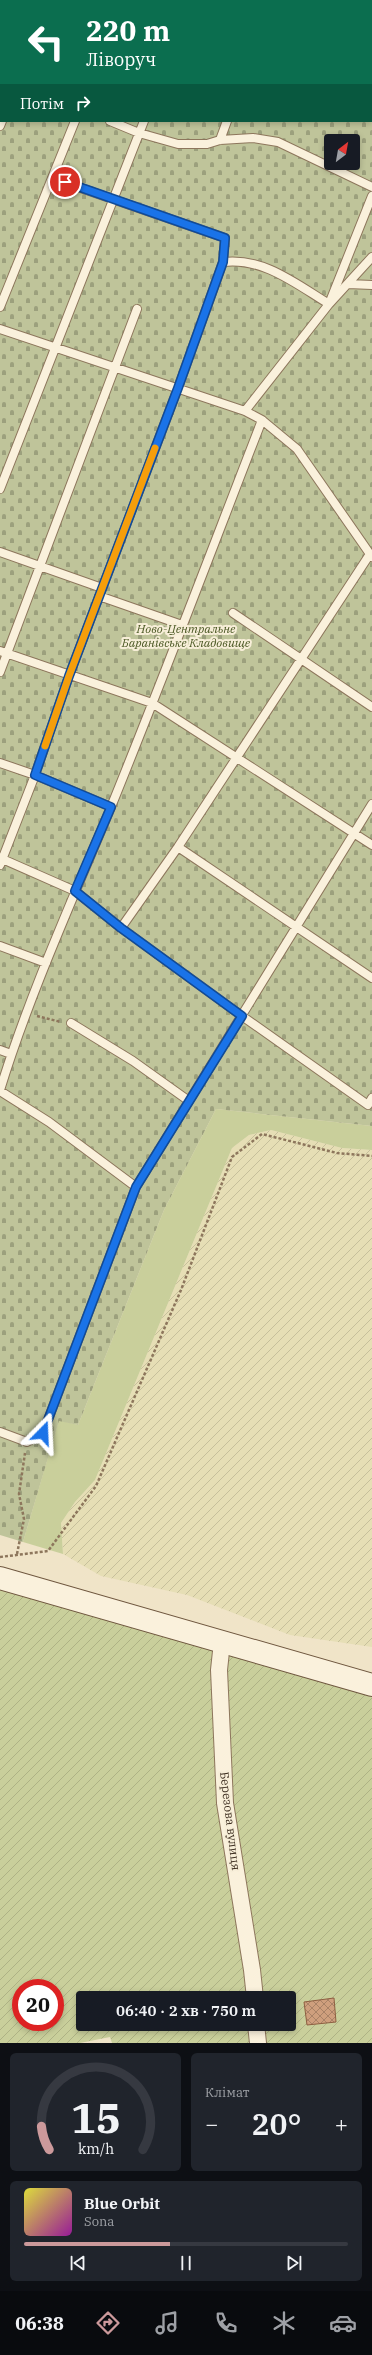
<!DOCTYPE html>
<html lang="uk">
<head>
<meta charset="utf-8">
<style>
	:root { --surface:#171b24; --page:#20242c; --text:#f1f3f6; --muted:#9ea1a6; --line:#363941; --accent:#cc999b }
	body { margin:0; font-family:"IBM Plex Serif",serif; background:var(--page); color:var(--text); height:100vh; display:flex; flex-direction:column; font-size:15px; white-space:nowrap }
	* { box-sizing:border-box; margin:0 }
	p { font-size:13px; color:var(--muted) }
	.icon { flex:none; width:22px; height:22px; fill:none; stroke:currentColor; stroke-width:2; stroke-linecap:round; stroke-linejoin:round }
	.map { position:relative; height:2043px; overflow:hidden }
	.drawer { display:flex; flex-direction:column; gap:10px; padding:10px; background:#0d0f14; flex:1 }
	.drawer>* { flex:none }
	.top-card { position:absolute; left:0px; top:0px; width:372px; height:122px; box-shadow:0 2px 6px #0003; background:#0b6e4f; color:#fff; overflow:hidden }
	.needle { width:26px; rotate:31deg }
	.tools { position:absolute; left:324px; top:134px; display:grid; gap:8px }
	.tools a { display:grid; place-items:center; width:36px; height:36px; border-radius:4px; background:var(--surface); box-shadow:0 2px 6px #0003; font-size:20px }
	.speed { position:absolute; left:12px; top:1979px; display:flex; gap:8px; font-size:20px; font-weight:700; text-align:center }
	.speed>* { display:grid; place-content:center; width:52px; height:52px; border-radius:50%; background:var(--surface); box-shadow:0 2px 6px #0003; line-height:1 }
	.speed .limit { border:6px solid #d22; background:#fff; color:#111 }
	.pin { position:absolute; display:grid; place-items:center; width:34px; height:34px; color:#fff; margin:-17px; border:2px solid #fff; border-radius:50%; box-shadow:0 1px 4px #0007 }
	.me { position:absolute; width:44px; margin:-22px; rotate:21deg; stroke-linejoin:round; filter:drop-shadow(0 0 3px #0008) }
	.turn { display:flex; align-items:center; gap:14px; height:84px; padding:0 20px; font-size:18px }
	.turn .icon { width:52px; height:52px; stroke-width:2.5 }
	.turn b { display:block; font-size:28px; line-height:34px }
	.then { display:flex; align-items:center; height:38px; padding:0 20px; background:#0003; gap:8px; font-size:15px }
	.big { font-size:30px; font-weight:600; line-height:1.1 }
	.drawer .card { flex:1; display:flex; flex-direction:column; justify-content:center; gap:6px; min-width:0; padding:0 14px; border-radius:6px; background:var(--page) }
	.drawer .dial { align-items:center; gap:0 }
	.dial svg { height:104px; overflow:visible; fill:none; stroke:var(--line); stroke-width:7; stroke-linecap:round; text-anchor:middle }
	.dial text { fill:var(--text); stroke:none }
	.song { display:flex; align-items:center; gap:12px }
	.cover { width:48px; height:48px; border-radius:6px; background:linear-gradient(135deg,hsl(60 70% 55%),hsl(300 70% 35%)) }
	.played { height:4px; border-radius:2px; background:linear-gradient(90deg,var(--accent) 45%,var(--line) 45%) }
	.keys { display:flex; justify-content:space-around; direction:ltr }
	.heat { display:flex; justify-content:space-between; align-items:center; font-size:22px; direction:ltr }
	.drawer .tiles { flex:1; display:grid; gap:10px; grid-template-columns:1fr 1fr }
	.card:last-child { grid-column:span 2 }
	.trip { position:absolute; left:76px; top:1991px; width:220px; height:40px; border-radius:4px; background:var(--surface); box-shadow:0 2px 6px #0003; font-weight:600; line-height:40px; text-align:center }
	.tabs { display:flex; height:64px; justify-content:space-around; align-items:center; background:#090b0e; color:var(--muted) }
	.tabs .icon { width:28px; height:28px }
	.tabs .selected { color:var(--accent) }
	.tabs b { font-size:18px; color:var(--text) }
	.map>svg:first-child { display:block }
</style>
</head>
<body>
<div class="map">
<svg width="372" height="2043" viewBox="0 0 372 2043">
	<defs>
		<pattern id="farmland-furrows" width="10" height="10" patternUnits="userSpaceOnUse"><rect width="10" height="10" fill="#e6deb5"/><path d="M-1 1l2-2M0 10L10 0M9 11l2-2" fill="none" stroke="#c6bf9b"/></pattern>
		<pattern id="cemetery-stones" width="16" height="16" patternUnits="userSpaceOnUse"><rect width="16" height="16" fill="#bfc49a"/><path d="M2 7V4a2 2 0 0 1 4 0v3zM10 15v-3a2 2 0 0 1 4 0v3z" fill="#9ca07d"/></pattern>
		<pattern id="garden-furrows" width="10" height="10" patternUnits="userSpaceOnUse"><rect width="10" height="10" fill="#c9cf9b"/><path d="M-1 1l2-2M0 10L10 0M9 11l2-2" fill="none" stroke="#aeb285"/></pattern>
		<pattern id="building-cross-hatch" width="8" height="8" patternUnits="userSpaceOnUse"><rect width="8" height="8" fill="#cf9f7d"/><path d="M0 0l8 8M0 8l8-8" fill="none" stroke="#a98266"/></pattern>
	</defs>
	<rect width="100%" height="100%" fill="#f0e4c8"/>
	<path fill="url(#farmland-furrows)" d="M271,1130l71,18 30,2v497l-82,-12 -103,-40 -86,-19 -38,-22 -2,-31 14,-21 20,-22 137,-332 17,-13z"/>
	<path fill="#c9cf9b" d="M216,1109l156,17v24l-30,-2 -71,-18 -22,5 -17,13 -137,332 -20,22 -14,21 2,31 -40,-12 36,-122 19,5 86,-215z"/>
	<path fill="url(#cemetery-stones)" fill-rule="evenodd" d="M0,0h372v1126l-156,-17 -52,101 -86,215 -19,-4 -36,121 -23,-7zM1,1h370v120h-370zM331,141h22v22h-22z"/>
	<path fill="url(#garden-furrows)" fill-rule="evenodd" d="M0,1578l372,107v358h-260l-2,-6 -30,6h-80zM21,1988h34v34h-34zM83,1998h206v26h-206z"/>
	<path fill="url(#building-cross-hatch)" stroke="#8d5f41" d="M334,1998l2,24 -29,3 -3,-23z"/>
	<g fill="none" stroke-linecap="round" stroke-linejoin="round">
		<defs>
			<path id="lane" d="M199,0l2,1
				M51,1v-1
				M124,1v-1
				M191,1l1,-1
				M272,1l1,-1
				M371,77l1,1
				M0,79h1
				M110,121l29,12 39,11h29l13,-4 33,-2 25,4 94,45
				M0,126l2,-5
				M220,140l7,-19
				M52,178l173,60 -2,24
				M348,284l24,1
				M0,307l75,-186
				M0,329l245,82 17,9 35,29 75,108
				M245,411l84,-107 43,-47
				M0,489l144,-368
				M0,552l102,36
				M99,596l83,29
				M233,613l139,94
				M0,651l152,52 220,142
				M0,672l137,-363
				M0,763l35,12 76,32
				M178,847l194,131
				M0,858l75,33 46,37 121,88 126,89 4,-7
				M0,865l35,-90 34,-99 109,-288 45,-126c40,-5 73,22 106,42l43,-108
				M121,928l57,-81 192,-293
				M0,946l46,17
				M71,1023l62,38 56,40
				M0,1050l11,4
				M0,1090c30,-97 72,-189 111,-283 52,-128 101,-258 151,-387
				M0,1091l49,31 87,65
				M0,1432l27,10 16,-9 93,-246 236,-383"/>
			<path id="street" d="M222,1642l-3,28 6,133 27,167 3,28
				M256,2024l2,19"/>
			<path id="secondary" d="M0,1578l372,107"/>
		</defs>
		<use href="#lane" stroke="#8d765c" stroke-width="10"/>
		<use href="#street" stroke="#8d765c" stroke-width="18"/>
		<use href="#secondary" stroke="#6f573f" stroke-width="24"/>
		<path stroke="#8d765c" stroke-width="2.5" stroke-dasharray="3 2" stroke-linecap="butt" d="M66,1v-1
			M37,1016l24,6
			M17,1554l7,-35 -5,-25 6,-41
			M0,1557l48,-6 48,-65 85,-196 51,-133 30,-23 75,19 35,3"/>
		<use href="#lane" stroke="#faf1dc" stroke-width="8"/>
		<use href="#street" stroke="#faf1dc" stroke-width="16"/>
		<use href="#secondary" stroke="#faf1dc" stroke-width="22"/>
	</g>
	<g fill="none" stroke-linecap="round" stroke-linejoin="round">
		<defs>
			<path id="route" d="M43,1433l93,-246 106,-171 -121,-88 -46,-37 36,-84 -76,-32 34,-99 109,-288 45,-126 2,-24 -160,-56"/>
		</defs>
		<use href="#route" stroke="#114b97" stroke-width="10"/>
		<use href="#route" stroke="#1a73e8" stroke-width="7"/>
		<path stroke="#f59e0b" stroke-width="7" d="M45,746l24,-70 86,-228"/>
	</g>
	<g text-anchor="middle" stroke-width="4" stroke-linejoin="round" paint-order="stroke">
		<g font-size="12" font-style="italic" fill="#4d5a26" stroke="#f7eed8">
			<text x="186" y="633">Ново-Центральне<tspan x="186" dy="14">Баранівське Кладовище</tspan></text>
		</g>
		<g font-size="12" fill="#3d2e20" stroke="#f7eed8">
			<text transform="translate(230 1821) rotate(83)" y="4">Березова вулиця</text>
		</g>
	</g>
</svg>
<div class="tools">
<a><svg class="needle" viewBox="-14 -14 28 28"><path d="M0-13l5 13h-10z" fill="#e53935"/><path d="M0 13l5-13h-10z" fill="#9ea1a6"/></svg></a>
</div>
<div class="speed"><div class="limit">20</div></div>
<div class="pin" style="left:65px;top:182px;background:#d93025"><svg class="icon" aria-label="arrive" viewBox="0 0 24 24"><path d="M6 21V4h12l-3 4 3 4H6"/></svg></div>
<svg class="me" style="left:43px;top:1433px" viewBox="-20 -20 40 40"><path d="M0-17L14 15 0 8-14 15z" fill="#1a73e8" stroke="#fff" stroke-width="4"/></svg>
<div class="trip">06:40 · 2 хв · 750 m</div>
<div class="top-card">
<div class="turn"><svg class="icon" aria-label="left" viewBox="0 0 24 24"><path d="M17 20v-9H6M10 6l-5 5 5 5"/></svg><div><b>220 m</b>Ліворуч</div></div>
<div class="then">Потім<svg class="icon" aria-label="right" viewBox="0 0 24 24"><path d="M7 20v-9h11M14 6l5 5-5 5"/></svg></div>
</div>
</div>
<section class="drawer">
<div class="tiles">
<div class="card dial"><svg viewBox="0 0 100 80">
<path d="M14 69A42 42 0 1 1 86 69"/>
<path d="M14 69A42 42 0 0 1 8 51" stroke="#cc999b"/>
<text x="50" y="56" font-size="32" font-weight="700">15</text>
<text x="50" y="72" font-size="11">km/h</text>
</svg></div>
<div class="card"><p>Клімат</p>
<div class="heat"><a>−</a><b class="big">20°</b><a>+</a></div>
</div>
<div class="card">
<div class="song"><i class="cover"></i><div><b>Blue Orbit</b><p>Sona</p></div></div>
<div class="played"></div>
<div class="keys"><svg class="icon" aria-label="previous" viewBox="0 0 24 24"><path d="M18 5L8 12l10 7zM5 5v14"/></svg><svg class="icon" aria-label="pause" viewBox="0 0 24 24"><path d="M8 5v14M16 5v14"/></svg><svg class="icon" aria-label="next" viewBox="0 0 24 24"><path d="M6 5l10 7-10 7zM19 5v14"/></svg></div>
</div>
</div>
</section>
<nav class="tabs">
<b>06:38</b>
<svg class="icon selected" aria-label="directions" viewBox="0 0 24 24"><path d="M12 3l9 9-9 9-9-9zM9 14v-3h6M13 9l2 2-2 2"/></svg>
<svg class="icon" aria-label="music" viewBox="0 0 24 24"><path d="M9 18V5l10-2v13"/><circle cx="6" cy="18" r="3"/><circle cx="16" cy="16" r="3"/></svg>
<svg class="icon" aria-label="phone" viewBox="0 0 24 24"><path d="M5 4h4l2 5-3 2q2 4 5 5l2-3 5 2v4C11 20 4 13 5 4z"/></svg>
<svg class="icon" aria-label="climate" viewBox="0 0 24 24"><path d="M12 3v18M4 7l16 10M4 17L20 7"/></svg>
<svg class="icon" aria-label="car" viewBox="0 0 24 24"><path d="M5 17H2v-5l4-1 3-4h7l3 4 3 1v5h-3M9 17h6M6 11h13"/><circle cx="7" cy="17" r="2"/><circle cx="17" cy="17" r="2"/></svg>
</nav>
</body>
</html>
